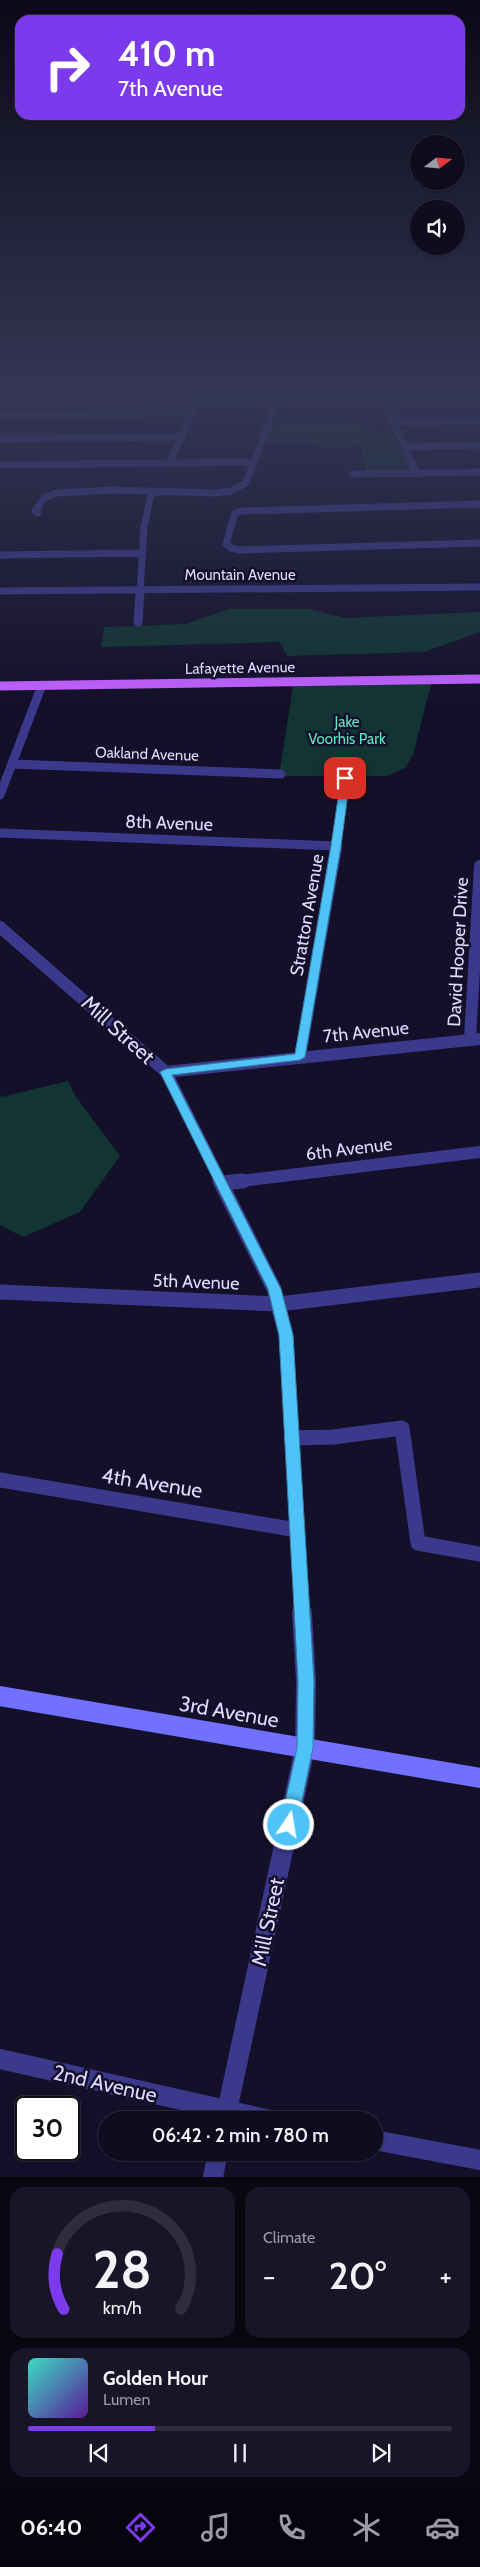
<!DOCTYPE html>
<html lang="en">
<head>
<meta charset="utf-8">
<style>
	:root { --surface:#0f0c20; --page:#181529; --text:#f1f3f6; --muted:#9b9ba5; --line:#2f2c3e; --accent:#7c3aed }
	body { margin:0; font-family:Cabin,sans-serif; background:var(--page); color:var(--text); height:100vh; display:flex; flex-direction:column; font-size:19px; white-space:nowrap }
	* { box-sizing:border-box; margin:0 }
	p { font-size:16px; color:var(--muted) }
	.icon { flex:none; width:28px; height:28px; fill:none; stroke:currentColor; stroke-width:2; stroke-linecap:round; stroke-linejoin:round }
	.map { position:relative; height:2177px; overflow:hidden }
	.panel { display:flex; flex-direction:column; gap:10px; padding:10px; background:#080712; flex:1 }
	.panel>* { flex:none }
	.banner { position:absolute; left:15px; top:15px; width:450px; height:105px; border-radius:15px; box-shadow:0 1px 4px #0004,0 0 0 1px var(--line); background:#7c3aed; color:#fff; overflow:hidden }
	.needle { width:32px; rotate:74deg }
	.tools { position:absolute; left:410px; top:135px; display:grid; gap:10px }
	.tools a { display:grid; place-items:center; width:55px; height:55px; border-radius:50%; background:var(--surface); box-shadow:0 1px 4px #0004,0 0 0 1px var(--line); font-size:25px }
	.speed { position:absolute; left:15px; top:2096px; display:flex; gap:10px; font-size:25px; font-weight:700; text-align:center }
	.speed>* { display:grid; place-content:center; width:65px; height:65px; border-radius:50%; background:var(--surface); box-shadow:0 1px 4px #0004,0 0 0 1px var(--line); line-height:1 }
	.speed .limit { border:2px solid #111; border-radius:8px; background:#fff; color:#111 }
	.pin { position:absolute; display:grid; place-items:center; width:42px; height:42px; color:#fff; margin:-21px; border-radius:10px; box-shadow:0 2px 8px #0006 }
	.me { position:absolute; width:55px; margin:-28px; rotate:12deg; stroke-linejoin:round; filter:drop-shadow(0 0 4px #0008) }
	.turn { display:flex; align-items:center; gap:18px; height:105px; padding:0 20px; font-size:22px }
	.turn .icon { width:65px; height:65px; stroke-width:2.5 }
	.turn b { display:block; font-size:35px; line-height:42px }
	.big { font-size:38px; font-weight:600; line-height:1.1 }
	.panel .tile { flex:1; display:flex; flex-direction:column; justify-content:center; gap:8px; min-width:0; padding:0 18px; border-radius:15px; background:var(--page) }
	.panel .dial { align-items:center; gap:0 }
	.dial svg { height:130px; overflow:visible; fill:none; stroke:var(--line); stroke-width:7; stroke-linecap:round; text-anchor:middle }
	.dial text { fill:var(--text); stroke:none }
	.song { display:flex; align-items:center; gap:15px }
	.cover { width:60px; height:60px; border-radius:8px; background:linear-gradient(135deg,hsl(170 70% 55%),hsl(270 70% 35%)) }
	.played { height:5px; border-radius:2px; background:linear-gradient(90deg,var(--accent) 30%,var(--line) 30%) }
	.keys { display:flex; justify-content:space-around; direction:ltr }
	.heat { display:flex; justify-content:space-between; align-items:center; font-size:28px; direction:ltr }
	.panel .tiles { flex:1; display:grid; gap:10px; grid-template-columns:1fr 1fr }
	.tile:last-child { grid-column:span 2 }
	.trip { position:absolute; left:98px; top:2111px; width:285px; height:50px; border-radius:25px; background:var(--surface); box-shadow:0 1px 4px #0004,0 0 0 1px var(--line); font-weight:600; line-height:50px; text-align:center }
	.menu { display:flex; height:80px; justify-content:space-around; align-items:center; background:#06050d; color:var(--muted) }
	.menu .icon { width:35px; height:35px }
	.menu .current { color:var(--accent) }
	.menu b { font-size:22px; color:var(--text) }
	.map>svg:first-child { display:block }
</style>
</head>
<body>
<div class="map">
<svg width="480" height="2177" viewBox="0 0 480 2177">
	<rect width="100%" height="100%" fill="#14102a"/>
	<path fill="#123533" d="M277,420l73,2 11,2 14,10 18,1 22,38 -47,2 -7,-29 -41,2 -3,-3 -58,-4z
		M229,609h81l34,9 136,-6v20l-56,20 -137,4 -7,-14 -179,5 3,-20 82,-3z
		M431,684l-18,71 -8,13 -17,8h-109l14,-90z
		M68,1081l8,16 44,59 -40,56 -57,25 -23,-12v-130l2,2z"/>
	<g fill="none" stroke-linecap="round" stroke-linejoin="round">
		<path stroke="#3b398b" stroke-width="7" d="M382,396l35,78
			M197,403l283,-6
			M0,415l192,-2
			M393,422l87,-1
			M0,439l181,-2
			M404,447l76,-2
			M169,463l26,-56
			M0,465l253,-3
			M352,474l128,-2
			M480,504l-238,7 -7,2 -9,31 5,4 10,2 239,-7
			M38,513l-3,-2 10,-14 12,-4 55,-3 103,3 16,-2 15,-8 31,-82
			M0,555l142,-2
			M0,591l480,-4
			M140,593l4,-66 7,-32 7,-3"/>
		<path stroke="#3b398b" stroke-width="9" d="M138,622l2,-30
			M12,764l269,10
			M0,795l42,-110
			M0,833l336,13
			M335,849l10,-71"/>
		<path stroke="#3b398b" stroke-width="12" d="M0,927l166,145 55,110
			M470,1039l10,-173
			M300,1057l36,-209
			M166,1072l314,-33
			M232,1182l248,-30"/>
		<path stroke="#3b398b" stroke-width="15" d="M220,1181l54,108 12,46 16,280
			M222,1183l21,-2
			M0,1292l279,12 201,-24
			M291,1438l42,-1 69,-9 16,115 62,11
			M0,1480l297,50"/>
		<path stroke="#3b398b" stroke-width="20" d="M0,2059l270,61
			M225,2120l80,-372 1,-67 -4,-68
			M374,2140l106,20
			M213,2177l5,-25"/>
		<path stroke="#7170ff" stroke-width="20" d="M0,1696l480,82"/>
		<path stroke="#c060ff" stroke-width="9" d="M0,686l480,-7"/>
	</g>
	<linearGradient id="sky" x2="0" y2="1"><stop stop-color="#0b0917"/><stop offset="0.56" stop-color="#343755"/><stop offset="1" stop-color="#343755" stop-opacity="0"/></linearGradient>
	<rect width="480" height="701" fill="url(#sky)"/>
	<path fill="#4fc3f7" stroke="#337fa1" d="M345,775l5,3 -9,68 -36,211 -5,3 -128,15 109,214 12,46 21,346 -1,67 -16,77 -2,6 -6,2 -7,-2 -2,-6 17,-77 1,-67 -19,-346 -11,-46 -108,-217 6,-3 129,-15 36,-208 10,-68z"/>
	<g text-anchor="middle" stroke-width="5" stroke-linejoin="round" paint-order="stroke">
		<g font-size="15" fill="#ddd9ff" stroke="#14102a">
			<text x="240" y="580">Mountain Avenue</text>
			<text transform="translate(240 668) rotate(-1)" y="5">Lafayette Avenue</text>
			<text transform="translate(147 754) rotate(2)" y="5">Oakland Avenue</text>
		</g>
		<g font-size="15" fill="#60e4c1" stroke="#14102a">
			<text x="347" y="727">Jake<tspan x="347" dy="17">Voorhis Park</tspan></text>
		</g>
		<g font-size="18" fill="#ddd9ff" stroke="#14102a">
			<text transform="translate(169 823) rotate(2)" y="6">8th Avenue</text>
			<text transform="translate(307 915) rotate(-80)" y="6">Stratton Avenue</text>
			<text transform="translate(458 952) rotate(-87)" y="6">David Hooper Drive</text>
			<text transform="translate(366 1032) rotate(-6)" y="6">7th Avenue</text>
			<text transform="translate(349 1149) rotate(-7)" y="6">6th Avenue</text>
			<text transform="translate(196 1282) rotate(2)" y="6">5th Avenue</text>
		</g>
		<g font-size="21" fill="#ddd9ff" stroke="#14102a">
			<text transform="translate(118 1030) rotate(42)" y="7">Mill Street</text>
			<text transform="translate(152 1483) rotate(9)" y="7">4th Avenue</text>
			<text transform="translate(229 1712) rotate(10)" y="7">3rd Avenue</text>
			<text transform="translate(268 1922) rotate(-78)" y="7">Mill Street</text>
			<text transform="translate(105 2084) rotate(13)" y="7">2nd Avenue</text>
		</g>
	</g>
</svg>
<div class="tools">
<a><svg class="needle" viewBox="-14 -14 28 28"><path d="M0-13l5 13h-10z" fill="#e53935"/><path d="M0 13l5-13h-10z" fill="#9b9ba5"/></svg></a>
<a><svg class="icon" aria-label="sound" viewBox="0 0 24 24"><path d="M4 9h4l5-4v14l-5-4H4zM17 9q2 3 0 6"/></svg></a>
</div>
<div class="speed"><div class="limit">30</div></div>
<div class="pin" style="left:345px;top:778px;background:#d93025"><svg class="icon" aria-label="arrive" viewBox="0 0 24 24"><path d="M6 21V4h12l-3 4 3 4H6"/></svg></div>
<svg class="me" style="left:289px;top:1825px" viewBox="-20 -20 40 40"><circle r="17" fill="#4fc3f7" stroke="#fff" stroke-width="3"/><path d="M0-11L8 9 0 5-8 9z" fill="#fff"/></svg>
<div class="trip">06:42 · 2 min · 780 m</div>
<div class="banner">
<div class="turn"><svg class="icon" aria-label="right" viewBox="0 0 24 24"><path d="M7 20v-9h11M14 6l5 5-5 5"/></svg><div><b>410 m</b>7th Avenue</div></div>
</div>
</div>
<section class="panel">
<div class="tiles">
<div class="tile dial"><svg viewBox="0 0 100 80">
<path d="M14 69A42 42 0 1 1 86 69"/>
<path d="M14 69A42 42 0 0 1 10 35" stroke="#7c3aed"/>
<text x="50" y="56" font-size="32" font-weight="700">28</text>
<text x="50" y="72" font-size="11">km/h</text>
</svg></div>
<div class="tile"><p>Climate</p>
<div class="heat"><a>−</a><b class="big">20°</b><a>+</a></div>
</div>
<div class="tile">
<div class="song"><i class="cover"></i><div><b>Golden Hour</b><p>Lumen</p></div></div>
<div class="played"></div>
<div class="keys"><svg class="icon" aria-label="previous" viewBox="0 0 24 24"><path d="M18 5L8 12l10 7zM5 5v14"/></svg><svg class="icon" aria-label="pause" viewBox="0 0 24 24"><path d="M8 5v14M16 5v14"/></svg><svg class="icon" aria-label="next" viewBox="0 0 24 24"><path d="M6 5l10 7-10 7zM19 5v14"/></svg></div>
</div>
</div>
</section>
<nav class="menu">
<b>06:40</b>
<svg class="icon current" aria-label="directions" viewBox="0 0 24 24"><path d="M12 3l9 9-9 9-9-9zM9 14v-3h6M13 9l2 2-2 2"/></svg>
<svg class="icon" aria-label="music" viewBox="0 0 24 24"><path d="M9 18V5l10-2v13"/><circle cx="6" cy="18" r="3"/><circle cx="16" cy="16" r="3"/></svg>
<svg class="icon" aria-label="phone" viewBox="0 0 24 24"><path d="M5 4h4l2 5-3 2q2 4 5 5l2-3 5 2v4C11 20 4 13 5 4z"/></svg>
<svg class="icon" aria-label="climate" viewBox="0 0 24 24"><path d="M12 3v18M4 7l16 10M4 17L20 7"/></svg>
<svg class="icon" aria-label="car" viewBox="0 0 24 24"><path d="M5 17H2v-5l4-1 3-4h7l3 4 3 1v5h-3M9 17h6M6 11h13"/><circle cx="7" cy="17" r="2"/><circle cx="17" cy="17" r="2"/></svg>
</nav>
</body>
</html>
